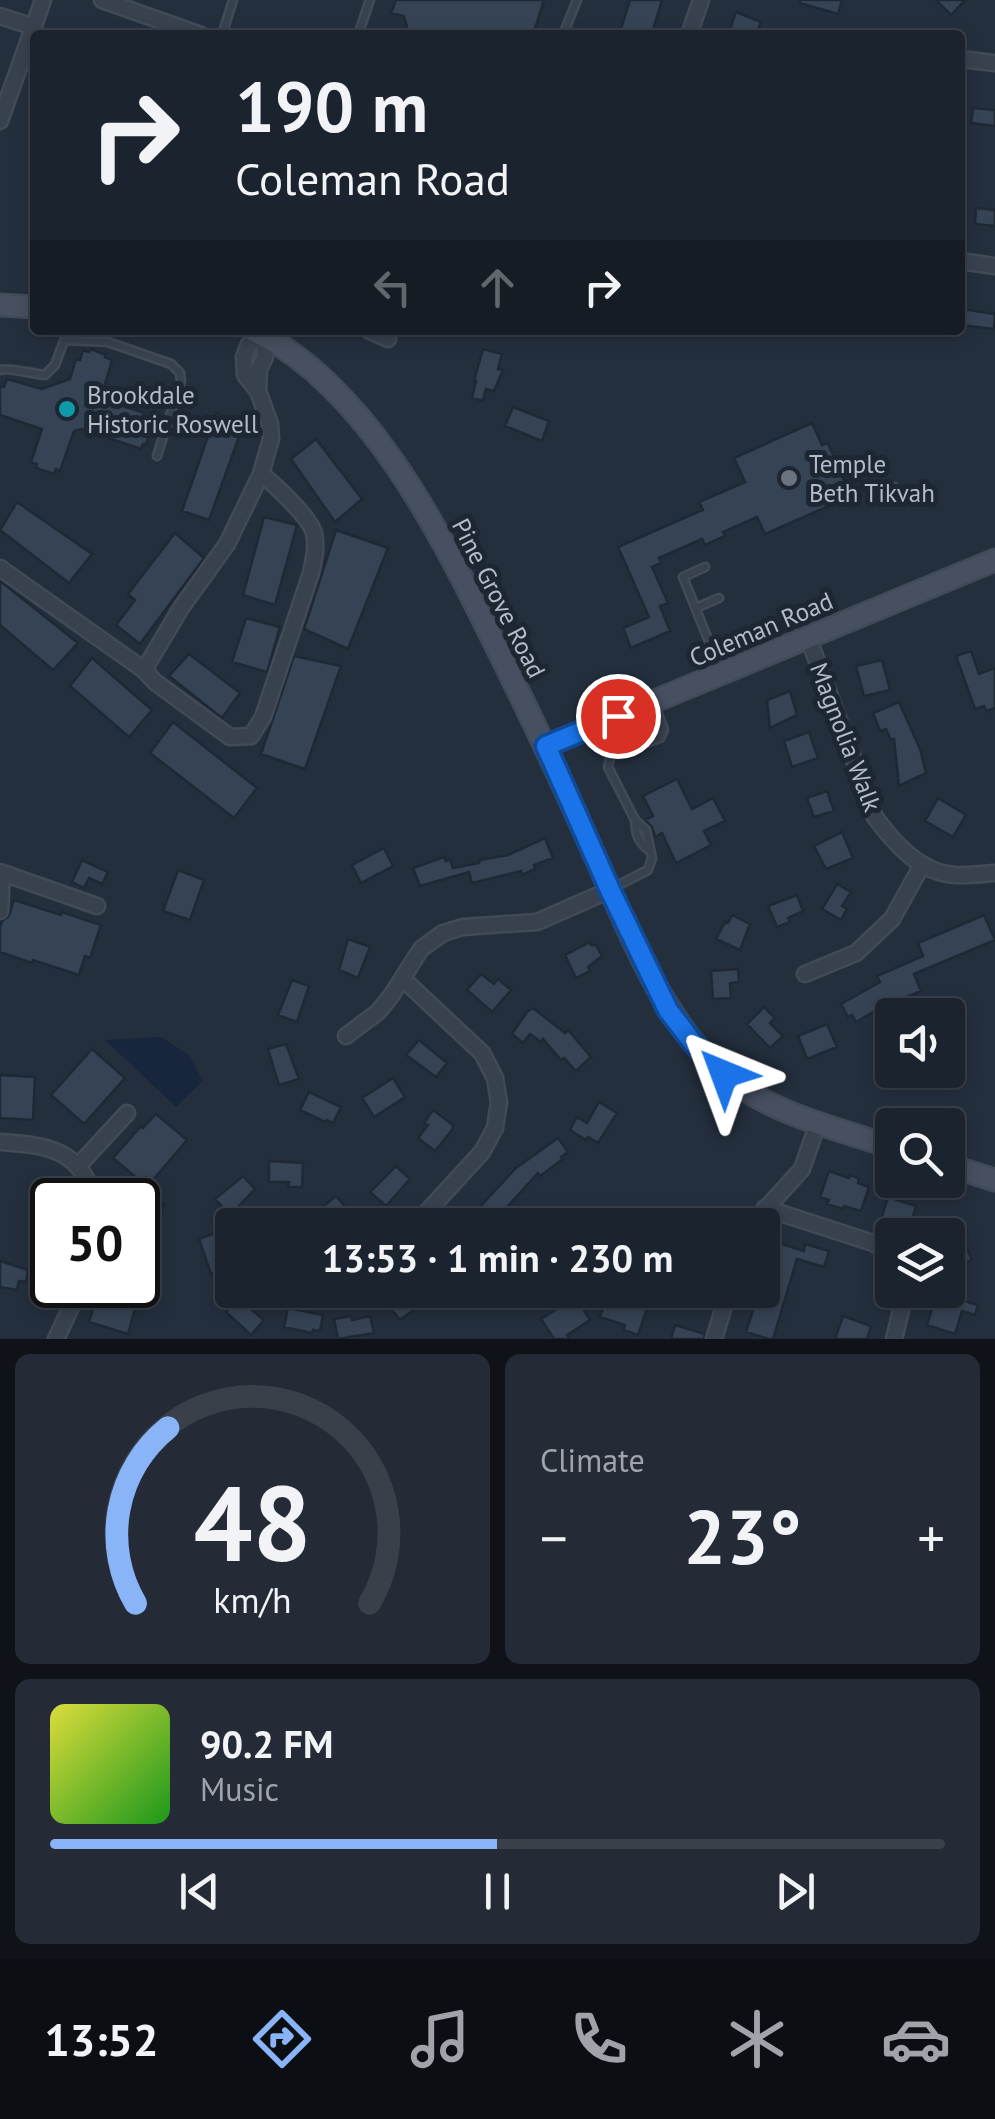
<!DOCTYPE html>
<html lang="en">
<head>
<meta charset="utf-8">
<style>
	:root { --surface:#1b232e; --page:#242b36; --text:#f1f3f6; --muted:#a0a4aa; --line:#39404a; --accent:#8ab4f8 }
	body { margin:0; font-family:"PT Sans",sans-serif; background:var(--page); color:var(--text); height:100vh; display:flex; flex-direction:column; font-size:38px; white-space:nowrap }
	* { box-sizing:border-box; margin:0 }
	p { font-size:32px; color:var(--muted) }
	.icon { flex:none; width:55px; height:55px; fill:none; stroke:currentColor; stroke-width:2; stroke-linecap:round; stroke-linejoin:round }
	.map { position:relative; height:1339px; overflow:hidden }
	.side { display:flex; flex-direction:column; gap:15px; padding:15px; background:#0f1319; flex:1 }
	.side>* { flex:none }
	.hud { position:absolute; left:30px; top:30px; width:935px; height:305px; border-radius:10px; box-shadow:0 5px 15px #0003,0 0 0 2px var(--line); background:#1b232e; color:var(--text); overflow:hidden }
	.controls { position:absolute; left:875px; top:998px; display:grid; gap:20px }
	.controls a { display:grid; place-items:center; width:90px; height:90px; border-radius:10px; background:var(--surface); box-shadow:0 5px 15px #0003,0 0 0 2px var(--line); font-size:50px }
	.speed { position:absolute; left:30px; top:1178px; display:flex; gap:20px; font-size:50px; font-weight:700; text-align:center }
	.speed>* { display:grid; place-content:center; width:130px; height:130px; border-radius:50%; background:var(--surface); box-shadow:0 5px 15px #0003,0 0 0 2px var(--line); line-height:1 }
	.speed .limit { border:5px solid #111; border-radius:15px; background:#fff; color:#111 }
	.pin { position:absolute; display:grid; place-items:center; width:85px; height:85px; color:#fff; margin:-42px; border:5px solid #fff; border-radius:50%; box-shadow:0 2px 10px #0007 }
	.me { position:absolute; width:110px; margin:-55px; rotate:316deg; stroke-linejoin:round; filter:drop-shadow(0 0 8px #0008) }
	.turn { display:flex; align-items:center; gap:35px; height:210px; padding:0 40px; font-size:45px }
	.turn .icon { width:130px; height:130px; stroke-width:2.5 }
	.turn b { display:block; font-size:70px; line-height:85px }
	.lanes { display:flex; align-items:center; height:95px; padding:0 40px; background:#0003; justify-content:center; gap:50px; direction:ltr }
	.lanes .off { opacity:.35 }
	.big { font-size:75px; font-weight:700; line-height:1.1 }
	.side .card { flex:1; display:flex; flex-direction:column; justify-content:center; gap:15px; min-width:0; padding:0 35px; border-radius:15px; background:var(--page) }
	.side .dial { align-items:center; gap:0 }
	.dial svg { height:260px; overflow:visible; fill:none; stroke:var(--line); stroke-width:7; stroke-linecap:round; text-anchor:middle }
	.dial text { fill:var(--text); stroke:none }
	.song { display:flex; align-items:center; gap:30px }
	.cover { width:120px; height:120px; border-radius:15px; background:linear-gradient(135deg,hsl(60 70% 55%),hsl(120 70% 35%)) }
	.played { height:10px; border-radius:5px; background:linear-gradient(90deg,var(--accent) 50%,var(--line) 50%) }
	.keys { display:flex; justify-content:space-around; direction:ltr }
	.heat { display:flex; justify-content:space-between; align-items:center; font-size:55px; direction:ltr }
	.side .tiles { flex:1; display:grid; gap:15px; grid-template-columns:1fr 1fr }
	.card:last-child { grid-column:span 2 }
	.trip { position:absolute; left:215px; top:1208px; width:565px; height:100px; border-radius:10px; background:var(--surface); box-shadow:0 5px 15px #0003,0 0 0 2px var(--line); font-weight:700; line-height:100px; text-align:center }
	.tabs { display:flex; height:160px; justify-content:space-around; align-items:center; background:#0b0e12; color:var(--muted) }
	.tabs .icon { width:70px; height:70px }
	.tabs .selected { color:var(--accent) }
	.tabs b { font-size:45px; color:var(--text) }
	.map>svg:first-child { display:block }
</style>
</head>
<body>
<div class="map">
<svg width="995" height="1339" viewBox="0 0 995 1339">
	<rect width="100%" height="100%" fill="#242f3e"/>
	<path fill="#17263c" d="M161,1037l28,18 14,26 -27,26 -71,-67z"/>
	<path fill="#364354" stroke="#1f2835" stroke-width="2.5" d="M396,0h148l-11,35h-124l-5,-19 -13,-3z
		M630,0h32l-10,33 -9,-3 -2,5h-22z
		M800,0h42l-4,14 -38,-11z
		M936,0h29l-14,15z
		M736,12l25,10 -5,13h-28z
		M973,108l22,2v16l-24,-3z
		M976,208l19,2v16l-20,-2z
		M962,309l33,5 -1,15 -34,-4z
		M91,349l15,6 -1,2 7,3 -11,38 43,15 -2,4 8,3 -2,6 3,2 -5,17 -3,-1 -2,5 -59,-20 -8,2 -14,40 -4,-2 -2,5 -18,-6 1,-4 -6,-2 11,-33 -42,-14v-29l4,1 3,-8 35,10 28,-10 6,-20 4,1 3,-10 6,2z
		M483,349l19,5 -4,15 5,1 -9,21 -8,-2 -3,12 -11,-3 4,-17h-2z
		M513,407l36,14 -7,20 -37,-15z
		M216,413l28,10 -35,97 -27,-9z
		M812,423l10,22 6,-2 18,42 -11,5 5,11 -75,33 -8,-17 -34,15 2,4 -20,9 -3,-6 -43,19 2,5 -9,4 16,36 -8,3 10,25 -39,17 -8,-20 26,-11 -31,-70 85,-37 -4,-8 46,-20 -11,-24z
		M316,439l46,60 -27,23 -44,-63z
		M17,502l75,52 -23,29 -69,-53z
		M264,517l33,8 -22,80 -32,-10z
		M336,530l52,18 -40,101 -44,-20z
		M175,533l29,25 -64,86 -24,-19 19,-25 -7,-6z
		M0,581l78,62 -25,27 -53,-45z
		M246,618l34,9 -13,45 -35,-10z
		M971,651l8,23 16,-6v40l-9,3 -2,-5 -9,3 -19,-53z
		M189,654l51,39 -18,25 -53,-42z
		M294,656l47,10 -36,103 -44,-15z
		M92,658l60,52 -23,27 -59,-51z
		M882,660l8,30 -26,6 -8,-30z
		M790,691l7,24 -27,13 -3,-28z
		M899,702l21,47 6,24 -27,13 -5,-47 -3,1 -5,-11 -6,2 -7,-18z
		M173,722l84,66 -23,30 -84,-65z
		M809,732l9,26 -26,9 -8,-26z
		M677,779l15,30 21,-11 12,23 -21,10 7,14 -35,18 -14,-30 -7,4 -3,-10 -7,-7 8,-4 -10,-20z
		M827,791l7,20 -20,6 -7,-19z
		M938,798l28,17 -13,22 -28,-16z
		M842,832l11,26 -27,11 -12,-23z
		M545,838l8,20 -19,7 1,4 -13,6 -1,-4 -49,12 -3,-11 -49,14 -7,-18 31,-11 2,4 4,-2 3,9 26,-5 1,-3 28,-5z
		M384,848l9,18 -32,17 -9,-18z
		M82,860l26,12 -6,12 -13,-6 -5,10 -12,-6z
		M178,870l26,10 -14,40 -27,-9z
		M837,884l14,8 -9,14 5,3 -6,11 -19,-11z
		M797,895l6,16 -15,7 2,4 -13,5 -9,-21z
		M14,900l47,15 1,-3 39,13 -11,33 -5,-2 -6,19 -46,-15 -1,3 -32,-11v-24l2,-7 7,-5z
		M732,915l18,9 -10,26 -24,-11 9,-17 3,1z
		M984,915l11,25 -81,34 7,17 -41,17 -24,14 -4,-7 -4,2 -7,-13 39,-22 -3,-6 46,-20 -5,-13z
		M348,939l22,8 -12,31 -19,-8z
		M590,942l1,3h5l6,11 -14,11 2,4 -14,7 -11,-23z
		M738,969l1,13 -9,1 1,15 -18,1 -2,-28z
		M481,974l13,10 4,-5 13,11 -19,22 -25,-22z
		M292,980l17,6 -12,36 -19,-7z
		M764,1007l11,11 -5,5 13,13 -13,12 -23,-24z
		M533,1008l32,25 3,-3 23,27 -15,14 -12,-13 -3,2 -18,-21 -2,3 -11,-8 -7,9 -11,-9 15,-22z
		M827,1024l10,23 -30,12 -9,-23z
		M419,1040l28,23 -11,14 -30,-22z
		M286,1044l13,35 -20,6 -11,-36z
		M92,1049l33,29 -41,46 -33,-29z
		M0,1075l35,2 -2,43 -33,-2z
		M393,1078l12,19 -31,20 -12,-19z
		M309,1092l32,15 -8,16 -6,-3 -2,2 -25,-12z
		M599,1102l18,11 -19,30 -10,-6 -2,3 -16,-10 7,-13 10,6z
		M433,1110l20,15 -1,5 -17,21 -17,-13 10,-13 -4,-2z
		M156,1114l31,26 -40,47 -34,-29 28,-32 2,2z
		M558,1138l10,14 -7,5 2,2 -23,17 -2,-3 -47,52h-28l53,-57z
		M269,1161l34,2 -1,24h-14l1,-5h-20z
		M396,1166l14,13 -24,27 -16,-14z
		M829,1171l20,7v-3l10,3 -1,5 11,4 -8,24 -17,-5 -1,3 -16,-5 2,-4 -9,-3z
		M243,1176l12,13 -25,26 -15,-16z
		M138,1196l26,8 -36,130 -39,-12 11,-37h38z
		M336,1196l12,14 -2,1 11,14h-26l-12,-15z
		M888,1197l28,9 -8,29 -29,-9z
		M696,1207l28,9 -2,9h-32z
		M963,1222l5,13 -6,2 10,23 -24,10v-42z
		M215,1233l13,35 -17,6 -12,-35z
		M776,1242l28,9 1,-7 24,7 -5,16 -27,-8 -24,80h-4l-23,-7 13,-41 3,-1z
		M0,1261l28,9 -2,12 -7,-1 -2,9 -17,-3z
		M948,1288l18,5 -2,8 14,4 -3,10 -13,-4 -7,23 -28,-9 11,-35h10z
		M238,1290h19l-12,14 19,16 -13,15 -25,-23 7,-8 -2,-6z
		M402,1290h17l8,10 -27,20 -14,-17z
		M652,1290h48l-6,16 -43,-14z
		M608,1293l40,13 -10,29 -14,-5 1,-5 -25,-8z
		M576,1297l14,23 -23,15 3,4h-16l-13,-20z
		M288,1308l35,7 -3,16 -7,-1 -1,3 -28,-6z
		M351,1316l1,4 18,-4 4,17 -36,6 -4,-20z
		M843,1316l28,10 -4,13h-32z
		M675,1325l30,9 -1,5h-33z"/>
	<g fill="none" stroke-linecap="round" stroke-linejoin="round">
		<defs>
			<path id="lane" d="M222,35l11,-35
				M358,35l12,-35
				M563,35l14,-35
				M66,340l42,2 63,22 9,9 1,8 -24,75
				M0,370c11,-3 31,4 45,5l10,-10 13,-35
				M874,496l20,-9
				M705,567l-22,10 37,92
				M696,608l23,-10
				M635,820c1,14 2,21 14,30
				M611,889l37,-19 4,-12 -6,-28 -11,-10 -27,-53 3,-12 49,-17 4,-8 -9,-25"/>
			<path id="street" d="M102,0l99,35
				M0,16l34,11
				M689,35l12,-35
				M960,59l35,4
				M0,121l43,-121
				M960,261l35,5
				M368,330l20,9
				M258,391l1,-22 6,-12 -2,-22
				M0,568l144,102 11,12 75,55 21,-1 12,-19 48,-144c3,-14 6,-26 3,-40 -5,-17 -39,-48 -53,-59l10,-35 -1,-15 -12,-33 -13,-16 -1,-18 5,-13 17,-13
				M808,637l67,180c19,26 45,56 80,58 13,1 27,-1 40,-2
				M144,670l37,-62 46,-64 34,-70
				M0,872l97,34
				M0,911l2,-38
				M805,974l51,-21 36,-34 30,-54
				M403,979l79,74 13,25 4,24 -4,26 -13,24 -67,73
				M346,1036l32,-24 13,-16 30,-47 22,-16 20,-6 74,-5 73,-32
				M0,1142c46,3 82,7 94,58
				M79,1165l48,-52
				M765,1208l108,35 19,12
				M751,1225l51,-56 16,-46
				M56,1339l15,-32 6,-22
				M714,1339l15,-49
				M894,1339l12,-49"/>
			<path id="secondary" d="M0,305l35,2
				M253,330c116,56 191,210 245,320 35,70 68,141 100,213 32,71 64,154 122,208 47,42 114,57 172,76
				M546,746l449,-186
				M948,1165l47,15"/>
		</defs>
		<use href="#lane" stroke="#414a57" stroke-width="11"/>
		<use href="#street" stroke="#414a57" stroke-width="19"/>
		<use href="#secondary" stroke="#414a57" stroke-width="25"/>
		<use href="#lane" stroke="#38414e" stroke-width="6"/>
		<use href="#street" stroke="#38414e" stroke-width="14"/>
		<use href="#secondary" stroke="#465061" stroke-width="20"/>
	</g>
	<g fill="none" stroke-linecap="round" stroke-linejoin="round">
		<defs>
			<path id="route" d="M618,716l-72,30 64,144 58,120 26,34 30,30"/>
		</defs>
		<use href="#route" stroke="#114b97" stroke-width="25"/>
		<use href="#route" stroke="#1a73e8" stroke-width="18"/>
	</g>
	<circle fill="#0f9aa8" stroke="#1d2633" stroke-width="4" cx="67" cy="409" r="10"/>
	<circle fill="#6b7280" stroke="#1d2633" stroke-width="4" cx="789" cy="478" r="10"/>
	<g text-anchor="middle" stroke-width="10" stroke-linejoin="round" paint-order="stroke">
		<g font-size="25" fill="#b4bcc9" stroke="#1d2633" text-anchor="start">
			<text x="87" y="404">Brookdale<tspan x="87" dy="29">Historic Roswell</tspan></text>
			<text x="809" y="473">Temple<tspan x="809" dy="29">Beth Tikvah</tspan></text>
		</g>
		<g font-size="25" fill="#b4bcc9" stroke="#1d2633">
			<text transform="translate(499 598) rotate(63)" y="9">Pine Grove Road</text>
			<text transform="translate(761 629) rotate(-23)" y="9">Coleman Road</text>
			<text transform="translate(846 737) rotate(69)" y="9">Magnolia Walk</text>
		</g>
	</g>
</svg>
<div class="controls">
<a><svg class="icon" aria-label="sound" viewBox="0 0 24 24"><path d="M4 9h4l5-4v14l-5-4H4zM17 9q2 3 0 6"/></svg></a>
<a><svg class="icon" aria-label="search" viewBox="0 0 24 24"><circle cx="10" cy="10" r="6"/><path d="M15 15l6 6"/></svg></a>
<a><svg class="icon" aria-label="layers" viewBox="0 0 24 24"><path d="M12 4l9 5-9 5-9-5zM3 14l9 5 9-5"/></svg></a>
</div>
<div class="speed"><div class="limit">50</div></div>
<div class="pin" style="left:618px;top:716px;background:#d93025"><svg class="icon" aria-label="arrive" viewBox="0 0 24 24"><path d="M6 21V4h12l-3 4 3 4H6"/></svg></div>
<svg class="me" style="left:724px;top:1074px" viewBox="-20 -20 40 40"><path d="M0-17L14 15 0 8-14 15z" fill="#1a73e8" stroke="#fff" stroke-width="4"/></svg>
<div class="trip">13:53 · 1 min · 230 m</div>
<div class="hud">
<div class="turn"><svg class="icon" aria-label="right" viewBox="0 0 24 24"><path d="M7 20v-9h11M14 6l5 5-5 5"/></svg><div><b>190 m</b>Coleman Road</div></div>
<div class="lanes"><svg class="icon off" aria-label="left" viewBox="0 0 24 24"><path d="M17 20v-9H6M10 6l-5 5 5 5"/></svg><svg class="icon off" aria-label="ahead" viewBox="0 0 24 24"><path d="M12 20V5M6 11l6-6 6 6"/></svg><svg class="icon" aria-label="right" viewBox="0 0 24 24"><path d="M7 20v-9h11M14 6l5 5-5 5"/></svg></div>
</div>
</div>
<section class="side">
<div class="tiles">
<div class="card dial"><svg viewBox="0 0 100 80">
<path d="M14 69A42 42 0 1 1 86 69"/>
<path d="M14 69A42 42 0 0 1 24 15" stroke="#8ab4f8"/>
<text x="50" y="56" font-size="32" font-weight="700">48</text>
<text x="50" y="72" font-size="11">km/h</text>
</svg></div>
<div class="card"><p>Climate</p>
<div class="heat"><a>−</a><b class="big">23°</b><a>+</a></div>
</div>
<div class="card">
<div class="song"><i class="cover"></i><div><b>90.2 FM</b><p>Music</p></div></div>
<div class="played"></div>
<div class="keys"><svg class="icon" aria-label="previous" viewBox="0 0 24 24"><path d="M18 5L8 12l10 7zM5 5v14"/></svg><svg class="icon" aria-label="pause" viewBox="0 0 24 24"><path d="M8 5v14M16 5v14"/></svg><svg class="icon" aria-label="next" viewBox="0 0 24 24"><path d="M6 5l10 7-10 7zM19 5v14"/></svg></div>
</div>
</div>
</section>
<nav class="tabs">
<b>13:52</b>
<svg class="icon selected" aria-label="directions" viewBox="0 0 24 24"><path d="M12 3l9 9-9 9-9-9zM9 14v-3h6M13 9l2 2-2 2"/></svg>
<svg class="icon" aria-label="music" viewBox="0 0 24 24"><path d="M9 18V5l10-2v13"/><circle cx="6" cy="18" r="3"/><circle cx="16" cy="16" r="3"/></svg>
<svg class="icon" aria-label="phone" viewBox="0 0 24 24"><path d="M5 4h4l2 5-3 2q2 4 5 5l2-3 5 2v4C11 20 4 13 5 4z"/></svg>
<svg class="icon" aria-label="climate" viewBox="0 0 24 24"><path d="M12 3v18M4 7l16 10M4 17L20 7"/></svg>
<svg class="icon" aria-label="car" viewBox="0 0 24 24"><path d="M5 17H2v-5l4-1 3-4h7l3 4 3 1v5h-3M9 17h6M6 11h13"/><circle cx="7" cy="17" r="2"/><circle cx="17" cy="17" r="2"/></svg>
</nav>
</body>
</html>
